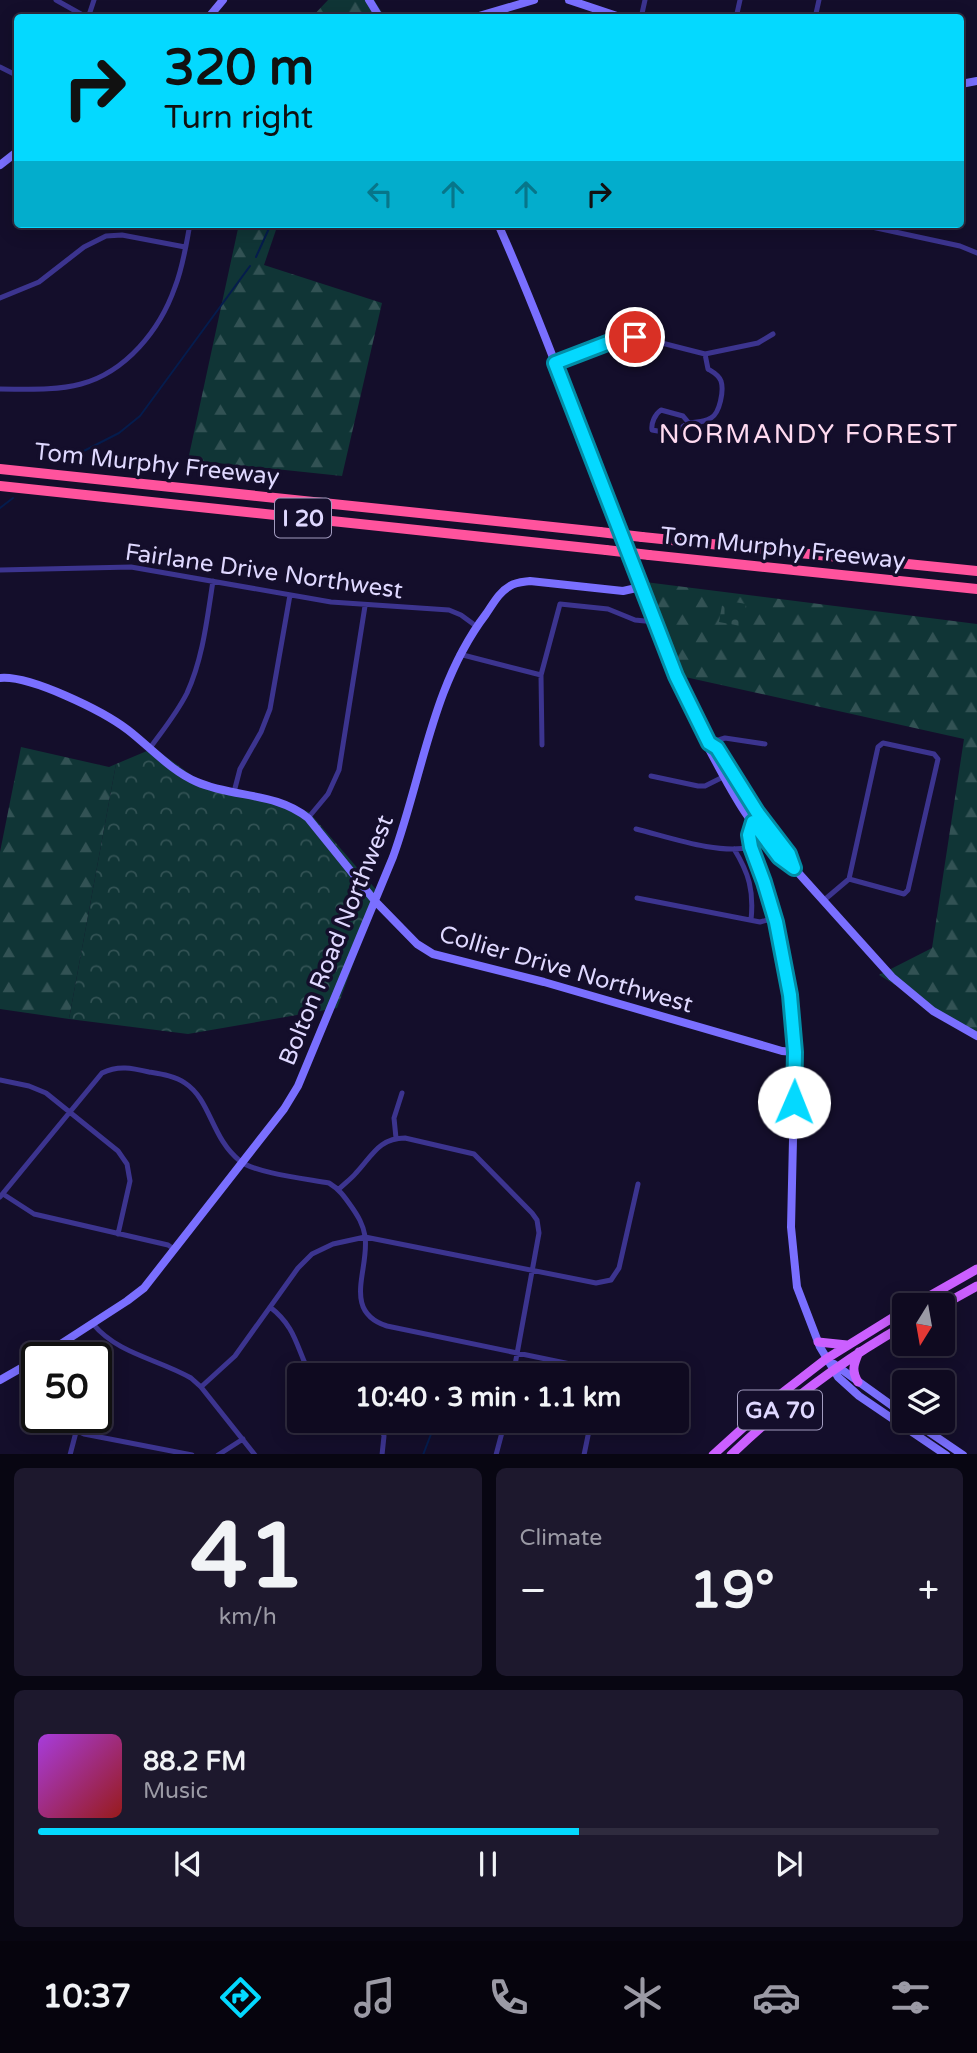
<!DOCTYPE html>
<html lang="en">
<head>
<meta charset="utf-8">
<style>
	:root { --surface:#0f0a20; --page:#1d182d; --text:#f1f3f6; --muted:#9b9aa5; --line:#2f2b3e; --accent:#04d9ff }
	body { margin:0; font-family:"Varela Round",sans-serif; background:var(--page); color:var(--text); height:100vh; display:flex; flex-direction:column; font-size:26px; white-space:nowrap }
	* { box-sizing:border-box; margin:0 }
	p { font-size:23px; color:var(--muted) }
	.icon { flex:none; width:38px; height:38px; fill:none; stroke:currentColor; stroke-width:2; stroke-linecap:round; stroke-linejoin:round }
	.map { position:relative; height:1454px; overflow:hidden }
	.drawer { display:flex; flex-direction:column; gap:14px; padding:14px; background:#080612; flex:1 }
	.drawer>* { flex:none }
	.top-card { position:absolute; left:14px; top:14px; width:950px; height:214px; border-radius:7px; box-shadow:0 4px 18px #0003,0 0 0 2px var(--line); background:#04d9ff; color:#111; overflow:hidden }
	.needle { width:46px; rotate:191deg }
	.fabs { position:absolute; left:892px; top:1293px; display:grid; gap:14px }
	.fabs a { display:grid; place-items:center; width:63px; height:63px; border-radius:7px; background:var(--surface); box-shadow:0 4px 18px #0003,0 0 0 2px var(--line); font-size:35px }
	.speed { position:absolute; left:21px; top:1342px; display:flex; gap:14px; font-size:35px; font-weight:700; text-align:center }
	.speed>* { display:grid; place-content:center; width:91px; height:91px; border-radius:50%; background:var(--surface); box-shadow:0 4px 18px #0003,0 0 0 2px var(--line); line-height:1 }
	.speed .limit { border:4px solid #111; border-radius:10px; background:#fff; color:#111 }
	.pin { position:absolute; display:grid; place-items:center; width:60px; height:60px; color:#fff; margin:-30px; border:4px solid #fff; border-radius:50%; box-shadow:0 2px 7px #0007 }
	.me { position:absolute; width:77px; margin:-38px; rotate:1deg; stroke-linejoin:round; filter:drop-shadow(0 0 5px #0008) }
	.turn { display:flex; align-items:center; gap:24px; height:147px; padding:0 35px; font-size:32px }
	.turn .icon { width:91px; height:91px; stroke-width:2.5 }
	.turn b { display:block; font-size:49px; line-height:60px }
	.lanes { display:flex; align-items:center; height:66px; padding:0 35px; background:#0003; justify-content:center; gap:35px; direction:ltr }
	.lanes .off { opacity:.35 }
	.big { font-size:52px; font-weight:700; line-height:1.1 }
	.drawer .widget { flex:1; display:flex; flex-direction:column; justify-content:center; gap:10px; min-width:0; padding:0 24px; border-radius:10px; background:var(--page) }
	.drawer .dial { align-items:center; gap:0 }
	.dial b { font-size:91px; line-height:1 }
	.song { display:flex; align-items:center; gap:21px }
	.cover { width:84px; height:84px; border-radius:10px; background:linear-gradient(135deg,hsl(280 70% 55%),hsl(0 70% 35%)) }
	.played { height:7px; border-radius:4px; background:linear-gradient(90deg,var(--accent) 60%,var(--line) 60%) }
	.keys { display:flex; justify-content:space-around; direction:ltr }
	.heat { display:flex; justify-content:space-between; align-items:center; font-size:38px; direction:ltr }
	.drawer .tiles { flex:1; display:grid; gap:14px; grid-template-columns:1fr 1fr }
	.widget:last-child { grid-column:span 2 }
	.trip { position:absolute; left:287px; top:1363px; width:402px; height:70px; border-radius:7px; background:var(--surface); box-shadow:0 4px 18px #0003,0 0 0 2px var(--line); font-weight:700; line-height:70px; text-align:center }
	.tab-bar { display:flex; height:112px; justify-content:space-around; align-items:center; background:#06040d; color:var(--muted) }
	.tab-bar .icon { width:49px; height:49px }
	.tab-bar .on { color:var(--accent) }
	.tab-bar b { font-size:32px; color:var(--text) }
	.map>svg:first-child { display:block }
</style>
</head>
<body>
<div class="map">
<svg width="977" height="1455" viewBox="0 0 977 1455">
	<defs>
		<pattern id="forest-firs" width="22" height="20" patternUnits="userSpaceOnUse" patternTransform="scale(1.75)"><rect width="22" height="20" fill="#103536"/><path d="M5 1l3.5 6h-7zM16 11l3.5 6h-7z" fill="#325254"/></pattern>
		<pattern id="cemetery-stones" width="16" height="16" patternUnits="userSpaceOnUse" patternTransform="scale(1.75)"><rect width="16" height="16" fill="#103536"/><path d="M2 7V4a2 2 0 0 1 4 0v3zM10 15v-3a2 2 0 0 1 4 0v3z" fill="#325254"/></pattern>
		<pattern id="park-crowns" width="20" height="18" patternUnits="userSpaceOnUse" patternTransform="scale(1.75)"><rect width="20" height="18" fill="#103536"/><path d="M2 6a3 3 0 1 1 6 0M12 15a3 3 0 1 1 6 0" fill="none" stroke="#325254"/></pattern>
	</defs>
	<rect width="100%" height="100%" fill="#140e2b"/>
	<path fill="url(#forest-firs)" d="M328,0h46l11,17 -74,1z
		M239,224h39l-14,41 118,38 -40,173 -154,-16z
		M637,581l340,43v410l-98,-59 53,-27 32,-209 -288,-64z
		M21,747l88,20 7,-3 -47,255 -69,-10v-157z"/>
	<path fill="url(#cemetery-stones)" d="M723,600l23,4 -5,22 -22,-4z"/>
	<path fill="url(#park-crowns)" d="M154,748l51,37 43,8 61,19 70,81 -42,115 -149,26 -119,-15 47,-255z"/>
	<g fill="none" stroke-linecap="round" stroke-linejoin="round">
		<path stroke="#051c4d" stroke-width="2" d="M256,257l15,-33
			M72,457l47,-24 21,-17 110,-150
			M0,508l13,-10
			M423,1455l13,-34"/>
		<path stroke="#3c348f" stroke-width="5" d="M56,0l32,18
			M88,18l6,-18
			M641,18l4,-18
			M736,18l4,-18
			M815,18l4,-18
			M0,67l18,9
			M858,224l102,22 17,7
			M0,298l39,-16 45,-35 22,-11 16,-1 63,12
			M555,363l72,-26 15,1 63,16 53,-11 15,-9
			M0,389c26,0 55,2 81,-5 45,-12 79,-54 94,-97 8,-20 11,-42 15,-63
			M688,422l-5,-6 -22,-6c-6,4 -10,13 -9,20l23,4c17,-19 21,-7 36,-16 9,-5 13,-28 10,-37 -2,-6 -8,-9 -13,-12l-3,-15
			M0,570l131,-3 200,35 118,8 12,5 15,11
			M459,654l82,21
			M709,743l16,-5 40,6
			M542,745l-1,-70 19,-71 48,5 27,11 20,2
			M150,748c13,-18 27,-35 37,-55 16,-35 20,-74 26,-112
			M651,776l47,10h7l18,-9
			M234,792l6,-23 21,-37 9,-23 20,-114
			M308,818l20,-24 11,-24 26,-164
			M636,829c33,8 82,26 115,18
			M734,849c15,24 20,42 17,71
			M637,898l123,24 15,-4
			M823,901l26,-22 29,-132 5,-4 51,11 4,5 -30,131 -4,4 -55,-15
			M0,1080l29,6 17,7 72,58 9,13 3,17 -12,53
			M396,1138l-2,-20 8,-25
			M339,1189c5,-5 12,-10 17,-16 16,-17 23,-35 49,-35l69,16 58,59 5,7 2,13 -26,143
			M3,1194l31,20 134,31 6,4
			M0,1197l102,-124c16,-8 30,-5 47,-1 12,2 26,4 36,11 26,17 26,55 55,78 14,12 68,18 89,22 10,6 15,13 22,23 7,10 12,18 14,30 5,33 -24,75 22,90l241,50
			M270,1307c27,21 26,41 41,69
			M93,1324c25,30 65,35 98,54l10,9 54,68
			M22,1368l15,20
			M201,1387l34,-31 63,-88 14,-14 21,-10 32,-7 231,46 15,-3 8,-12 19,-84
			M59,1418l8,8 17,8 108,21
			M379,1421l5,15 -2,19
			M70,1455l6,-23
			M218,1455l25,-16
			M496,1455l9,-34
			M584,1455l7,-34"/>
		<path stroke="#7a6fff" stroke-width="8" d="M369,0l11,18
			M569,0l54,18
			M208,18l15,-18
			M472,18l62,-18
			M961,84l16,-3
			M0,165l18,-14
			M498,224c76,171 129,350 211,519l-1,4c22,42 48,92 86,121l98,109 41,34 44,25
			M0,678c30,-3 103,33 128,52 22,17 43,41 69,52 37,16 79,10 111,36l67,83 42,43 16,10 111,28 238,69 13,1
			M709,743l8,5 40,64 32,42 5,14
			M753,822l-4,13 2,12 13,35 12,40 17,100 2,30 -4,175 6,60 23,60 18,30 21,19 87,59
			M39,1358l88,-57 17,-13 140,-179 14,-23 95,-229c30,-83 39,-172 93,-243 7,-10 13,-22 24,-28 6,-4 13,-4 20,-5l93,10 18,-4
			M834,1364l71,51
			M0,1380l37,-21
			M913,1421l50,34"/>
		<path stroke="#cb5fff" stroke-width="9" d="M912,1306l65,-37
			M941,1306l36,-20
			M818,1342l29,3
			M858,1382c-7,-12 -4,-18 1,-30
			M713,1455l64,-58 49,-38 79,-49
			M731,1455c53,-51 110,-94 174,-130"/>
		<path stroke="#ff539d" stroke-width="10" d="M0,469l600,63
			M0,486l606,64
			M642,537l335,34
			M649,555l328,34"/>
		<path stroke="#ff539d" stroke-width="10" d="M600,532l42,5
			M606,550l43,5"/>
	</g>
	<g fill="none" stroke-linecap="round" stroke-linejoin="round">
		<defs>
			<path id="route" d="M635,337l-20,3 -60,23 121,313 33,67 8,5 40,64 32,42 5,14 -15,-11 -26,-35 -4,13 2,12 13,35 12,40 14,73 5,57 -1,50"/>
		</defs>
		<use href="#route" stroke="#038da6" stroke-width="18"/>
		<use href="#route" stroke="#04d9ff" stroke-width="12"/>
	</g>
	<g text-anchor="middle" stroke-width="7" stroke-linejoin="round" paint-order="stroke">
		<g fill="#140e2b" stroke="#a29bbf" stroke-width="2">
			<rect x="275" y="498.5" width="56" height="39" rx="5"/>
			<rect x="738" y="1390.5" width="84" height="39" rx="5"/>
		</g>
		<g font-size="23" font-weight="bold" fill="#dfd8ff">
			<text x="303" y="526">I 20</text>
			<text x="780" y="1418">GA 70</text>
		</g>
		<g font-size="24" fill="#dfd8ff" stroke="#140e2b">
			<text transform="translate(157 464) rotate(6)" y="8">Tom Murphy Freeway</text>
			<text transform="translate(783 548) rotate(6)" y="8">Tom Murphy Freeway</text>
			<text transform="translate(264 571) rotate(8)" y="8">Fairlane Drive Northwest</text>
			<text transform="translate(336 940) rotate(-68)" y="8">Bolton Road Northwest</text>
			<text transform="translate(566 969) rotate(16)" y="8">Collier Drive Northwest</text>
		</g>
		<g font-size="26" letter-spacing="2" fill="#ffdaf0" stroke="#140e2b">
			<text x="809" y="443">NORMANDY FOREST</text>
		</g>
	</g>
</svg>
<div class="fabs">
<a><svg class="needle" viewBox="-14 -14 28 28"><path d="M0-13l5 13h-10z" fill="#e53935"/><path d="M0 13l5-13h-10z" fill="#9b9aa5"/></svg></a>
<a><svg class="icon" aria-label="layers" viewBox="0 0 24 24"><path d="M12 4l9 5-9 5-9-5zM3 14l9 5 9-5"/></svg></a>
</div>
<div class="speed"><div class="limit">50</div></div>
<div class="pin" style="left:635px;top:337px;background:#d93025"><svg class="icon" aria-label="arrive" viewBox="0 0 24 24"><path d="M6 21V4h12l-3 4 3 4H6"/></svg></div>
<svg class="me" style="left:794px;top:1102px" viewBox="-20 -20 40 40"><circle r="19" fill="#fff"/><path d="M0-13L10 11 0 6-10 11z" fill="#04d9ff"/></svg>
<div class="trip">10:40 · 3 min · 1.1 km</div>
<div class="top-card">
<div class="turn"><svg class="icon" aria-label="right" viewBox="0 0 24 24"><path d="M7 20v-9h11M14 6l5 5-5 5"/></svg><div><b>320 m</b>Turn right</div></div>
<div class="lanes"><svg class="icon off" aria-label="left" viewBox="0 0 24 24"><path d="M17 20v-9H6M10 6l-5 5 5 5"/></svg><svg class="icon off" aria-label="ahead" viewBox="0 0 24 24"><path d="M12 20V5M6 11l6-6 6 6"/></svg><svg class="icon off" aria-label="ahead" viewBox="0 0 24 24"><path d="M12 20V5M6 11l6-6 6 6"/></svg><svg class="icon" aria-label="right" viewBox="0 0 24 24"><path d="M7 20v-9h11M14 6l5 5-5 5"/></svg></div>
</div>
</div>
<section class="drawer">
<div class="tiles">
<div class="widget dial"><b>41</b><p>km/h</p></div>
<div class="widget"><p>Climate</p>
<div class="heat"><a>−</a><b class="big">19°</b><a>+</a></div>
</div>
<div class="widget">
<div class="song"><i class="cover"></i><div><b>88.2 FM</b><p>Music</p></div></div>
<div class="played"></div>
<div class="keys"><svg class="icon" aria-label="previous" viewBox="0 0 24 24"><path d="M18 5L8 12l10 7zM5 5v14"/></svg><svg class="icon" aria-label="pause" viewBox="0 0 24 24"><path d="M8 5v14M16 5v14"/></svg><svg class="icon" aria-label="next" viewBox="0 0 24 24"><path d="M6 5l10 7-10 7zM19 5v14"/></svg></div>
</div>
</div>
</section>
<nav class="tab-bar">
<b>10:37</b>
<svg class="icon on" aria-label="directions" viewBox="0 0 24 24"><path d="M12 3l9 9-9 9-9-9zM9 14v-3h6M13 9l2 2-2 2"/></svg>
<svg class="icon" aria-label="music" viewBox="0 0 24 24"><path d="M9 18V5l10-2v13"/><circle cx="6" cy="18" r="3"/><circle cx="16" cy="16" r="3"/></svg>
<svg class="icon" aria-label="phone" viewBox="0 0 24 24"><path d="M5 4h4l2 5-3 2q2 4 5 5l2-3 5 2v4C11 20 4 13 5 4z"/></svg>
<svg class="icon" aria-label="climate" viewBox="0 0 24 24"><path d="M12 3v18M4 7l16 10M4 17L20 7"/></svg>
<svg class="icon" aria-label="car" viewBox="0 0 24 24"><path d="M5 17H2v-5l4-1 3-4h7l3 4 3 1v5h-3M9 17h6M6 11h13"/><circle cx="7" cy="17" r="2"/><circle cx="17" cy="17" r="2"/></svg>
<svg class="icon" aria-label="filters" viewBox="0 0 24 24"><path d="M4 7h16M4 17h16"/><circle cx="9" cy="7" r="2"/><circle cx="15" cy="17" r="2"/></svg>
</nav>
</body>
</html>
